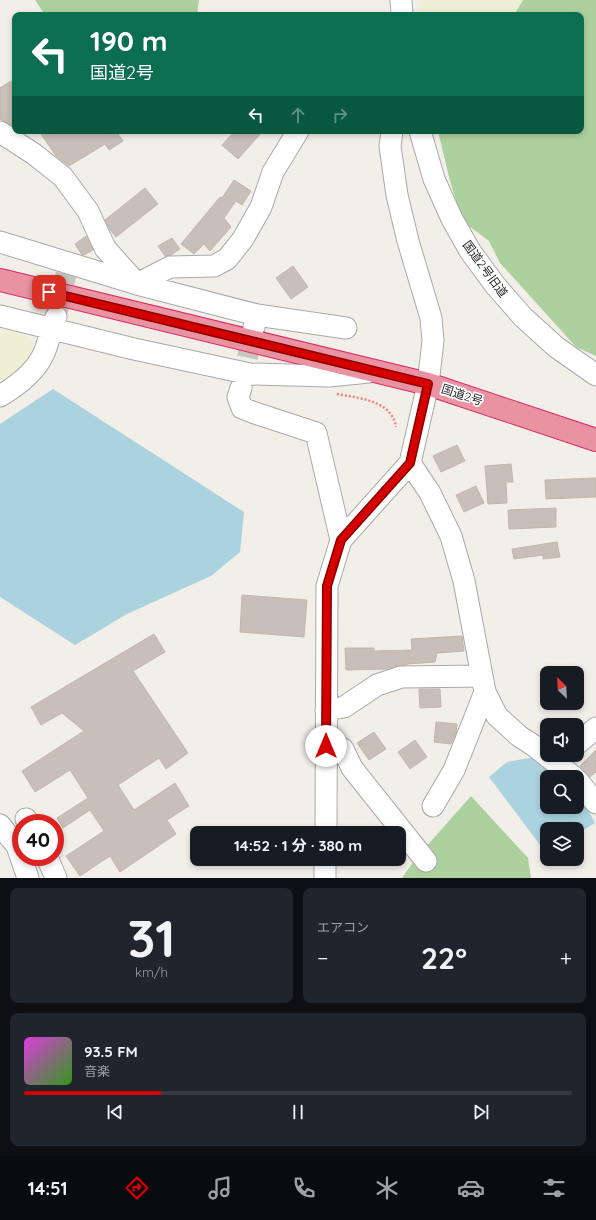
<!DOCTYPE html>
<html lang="ja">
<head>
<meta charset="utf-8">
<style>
	:root { --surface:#171b24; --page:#20242c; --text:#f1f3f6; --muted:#9ea1a6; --line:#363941; --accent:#d40000 }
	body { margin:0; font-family:Quicksand,"Noto Sans JP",sans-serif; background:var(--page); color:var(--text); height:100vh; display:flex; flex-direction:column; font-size:15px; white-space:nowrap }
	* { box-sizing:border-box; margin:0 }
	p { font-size:13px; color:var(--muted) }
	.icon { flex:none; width:22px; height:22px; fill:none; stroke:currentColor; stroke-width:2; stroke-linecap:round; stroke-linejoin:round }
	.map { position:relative; height:878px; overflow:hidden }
	.panel { display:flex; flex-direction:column; gap:10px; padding:10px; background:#0d0f14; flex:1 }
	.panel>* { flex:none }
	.banner { position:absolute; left:12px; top:12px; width:572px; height:122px; border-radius:8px; box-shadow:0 2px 6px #0003; background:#0b6e4f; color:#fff; overflow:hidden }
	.needle { width:26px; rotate:336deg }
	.buttons { position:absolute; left:540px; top:666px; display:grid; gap:8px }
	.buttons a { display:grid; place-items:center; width:44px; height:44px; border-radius:8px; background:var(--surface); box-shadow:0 2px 6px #0003; font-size:20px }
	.speed { position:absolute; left:12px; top:814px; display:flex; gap:8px; font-size:20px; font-weight:700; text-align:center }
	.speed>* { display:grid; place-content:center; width:52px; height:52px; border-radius:50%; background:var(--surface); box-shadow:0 2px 6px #0003; line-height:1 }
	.speed .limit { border:6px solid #d22; background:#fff; color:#111 }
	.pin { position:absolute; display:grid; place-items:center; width:34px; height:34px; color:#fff; margin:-17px; border-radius:8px; box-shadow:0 2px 6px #0006 }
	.me { position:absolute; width:44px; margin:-22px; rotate:0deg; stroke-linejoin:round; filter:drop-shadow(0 0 3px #0008) }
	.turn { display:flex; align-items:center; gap:14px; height:84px; padding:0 12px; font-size:18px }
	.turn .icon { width:52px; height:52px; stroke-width:2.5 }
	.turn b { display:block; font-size:28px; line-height:34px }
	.lanes { display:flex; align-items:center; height:38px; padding:0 12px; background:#0003; justify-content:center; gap:20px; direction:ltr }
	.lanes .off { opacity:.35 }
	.big { font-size:30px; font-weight:700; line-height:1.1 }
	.panel .tile { flex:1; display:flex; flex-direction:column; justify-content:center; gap:6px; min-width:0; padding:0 14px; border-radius:8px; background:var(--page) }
	.panel .dial { align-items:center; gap:0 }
	.dial b { font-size:52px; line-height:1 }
	.song { display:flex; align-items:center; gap:12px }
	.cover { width:48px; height:48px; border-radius:6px; background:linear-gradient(135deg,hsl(300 70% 55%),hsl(110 70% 35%)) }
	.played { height:4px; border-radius:2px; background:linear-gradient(90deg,var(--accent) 25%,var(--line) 25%) }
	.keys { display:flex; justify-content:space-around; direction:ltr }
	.heat { display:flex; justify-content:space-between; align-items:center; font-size:22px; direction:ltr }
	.panel .tiles { flex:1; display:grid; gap:10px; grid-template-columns:1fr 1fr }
	.tile:last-child { grid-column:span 2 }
	.trip { position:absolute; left:190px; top:826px; width:216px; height:40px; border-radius:8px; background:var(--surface); box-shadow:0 2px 6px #0003; font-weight:700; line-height:40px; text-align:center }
	.menu { display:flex; height:64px; justify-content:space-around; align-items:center; background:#090b0e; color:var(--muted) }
	.menu .icon { width:28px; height:28px }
	.menu .active { color:var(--accent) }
	.menu b { font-size:18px; color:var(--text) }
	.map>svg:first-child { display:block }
</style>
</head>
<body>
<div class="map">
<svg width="596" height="878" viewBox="0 0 596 878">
	<rect width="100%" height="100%" fill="#f2efe9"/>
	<path fill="#eef0d5" d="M419,0h104l-9,15h-93z
		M0,327l13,3 21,11 -9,25 -25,15z"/>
	<path fill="#add19e" d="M35,0h164l-2,15h-152z
		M523,0h73v356l-20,-9 -76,-84 -11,-22 -27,-20 -13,-44 -11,-46h143v-116h-67z
		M471,796l57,62 3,20h-129l14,-20z"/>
	<path fill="#aad3df" d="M53,389l191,123 -4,40 -29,24 -84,38 -52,31 -75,-48v-173z
		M535,757l24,20h-12v30h30v-15l3,2 15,29 -18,11v-5h-30v23l-1,1 -57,-76 18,-15z"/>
	<path fill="#c7bfb8" stroke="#c4b6ab" d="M11,81l4,7v37l-2,1 -13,-7v-31z
		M39,131h77l7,10 -14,9 -4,-6 -36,22 -13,-10z
		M235,131h28l-25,28 -16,-14z
		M234,180l17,11 -9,14 -6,-4 -12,17 7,9 -21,24 -6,-7 -10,10 -13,-10 39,-47 2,1z
		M145,188l13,16 -42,33 -6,-7 -5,-10z
		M86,236l7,14 -9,5h-2l-7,-11z
		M172,238l8,11 -9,6 -6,1 -7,-10z
		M293,266l15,21 -17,12 -15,-21z
		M457,445l8,16 -24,11 -8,-16z
		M511,464l2,18h-7l1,21 -19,1 -3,-38z
		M596,478v19l-50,2 -1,-19z
		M476,486l8,17 -20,9 -8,-17z
		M556,508v19l-47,2 -1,-19z
		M557,542l3,15 -17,2v-4l-29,4 -2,-10z
		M242,595l65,5 -3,37 -64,-5z
		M154,634l11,18 -32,19 55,82 -22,16 -7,-11 -41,27 16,25 41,-27 14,23 -22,14 9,14 -56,38 -10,-16 -30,20 -14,-20 38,-25 -14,-21 -27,18 -6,-10 31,-20 -18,-28 -35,22 -13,-21 62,-40 -22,-18 -21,12 -10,-18z
		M462,636l2,15 -27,2 -2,9 -28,2v1l-10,1 -11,3 -40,1 -1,-22h29v3l38,-1 -1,-11z
		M419,689h21l1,18 -21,1z
		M436,722l21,2 -1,9 -5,11 -17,-2z
		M374,732l12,17 -17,11 -12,-17z
		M415,740l12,17 -17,12 -12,-17z
		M596,750v22l-6,5 -10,-11z"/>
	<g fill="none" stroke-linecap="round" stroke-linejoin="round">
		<path stroke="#c8c6c1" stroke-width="21" stroke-dasharray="21 10" stroke-linecap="butt" d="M57,313l9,-39
			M241,388l13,-61"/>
		<defs>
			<path id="minor" d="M401,0l1,15
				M420,131l14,48 18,40 18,32 25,34 28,32 33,30 40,28
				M0,132l34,22 29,23 25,34 17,37 32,36 33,-17 44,-1 13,-7 16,-20 18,-32 12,-35 25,-41
				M0,242l137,42 120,31 -3,12
				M257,315l89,13
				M0,316l134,33 116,25 79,2 40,-4
				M241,388l-3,9 4,11 13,5 61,20 25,107
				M0,396c17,-10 36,-25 44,-43 5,-12 7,-24 12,-36
				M410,463l20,30 21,43 13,45 21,111 12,24 22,20 14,9 41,32
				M326,710l18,-3 33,-22 24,-8 81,-1
				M577,744l19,-16
				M326,746l17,3 9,19 74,93
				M577,780l19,23
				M433,806l21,-36 31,-78
				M26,819l3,4
				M0,825l17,21 11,32
				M326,833l1,-247 14,-46 69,-77 18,-79 5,-43 -2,-23 -23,-77 -11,-46 -7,-49 2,-15
				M47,857l9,21
				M325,878v-19"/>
			<path id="highway" d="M0,280l428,104 168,56"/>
		</defs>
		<use href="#minor" stroke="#a9a9a9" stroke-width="23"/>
		<use href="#highway" stroke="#dc2a67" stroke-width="24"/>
		<path stroke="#fa8072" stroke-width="2.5" stroke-dasharray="2 2" stroke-linecap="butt" d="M337,394c21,4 55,6 59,33"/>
		<use href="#minor" stroke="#fff" stroke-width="21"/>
		<use href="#highway" stroke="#e892a2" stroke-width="22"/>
	</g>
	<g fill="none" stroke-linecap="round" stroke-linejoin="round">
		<defs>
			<path id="route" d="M49,292l379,92 -18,79 -69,77 -14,46 -1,160"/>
		</defs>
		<use href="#route" stroke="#8a0000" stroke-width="10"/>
		<use href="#route" stroke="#d40000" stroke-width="7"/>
	</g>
	<g text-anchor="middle" stroke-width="3.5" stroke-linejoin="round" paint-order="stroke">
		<g font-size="12" fill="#222" stroke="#fff">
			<text transform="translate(485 269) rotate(54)" y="4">国道2号旧道</text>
			<text transform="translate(462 395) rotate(18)" y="4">国道2号</text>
		</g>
	</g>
</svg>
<div class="buttons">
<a><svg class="needle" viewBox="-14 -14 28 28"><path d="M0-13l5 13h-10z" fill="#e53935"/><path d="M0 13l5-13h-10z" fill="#9ea1a6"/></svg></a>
<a><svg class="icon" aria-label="sound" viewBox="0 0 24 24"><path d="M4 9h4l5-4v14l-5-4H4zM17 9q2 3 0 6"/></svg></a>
<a><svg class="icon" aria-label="search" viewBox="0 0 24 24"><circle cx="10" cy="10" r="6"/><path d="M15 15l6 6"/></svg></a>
<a><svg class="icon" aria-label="layers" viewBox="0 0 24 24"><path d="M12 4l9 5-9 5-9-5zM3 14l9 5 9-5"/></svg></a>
</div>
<div class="speed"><div class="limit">40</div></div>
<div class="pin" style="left:49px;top:292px;background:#d93025"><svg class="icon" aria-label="arrive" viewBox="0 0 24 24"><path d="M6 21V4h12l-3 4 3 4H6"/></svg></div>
<svg class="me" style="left:326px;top:746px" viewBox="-20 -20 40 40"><circle r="19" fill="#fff"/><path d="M0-13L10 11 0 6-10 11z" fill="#d40000"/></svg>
<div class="trip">14:52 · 1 分 · 380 m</div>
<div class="banner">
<div class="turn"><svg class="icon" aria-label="left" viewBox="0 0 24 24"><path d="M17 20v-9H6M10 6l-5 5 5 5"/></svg><div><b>190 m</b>国道2号</div></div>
<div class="lanes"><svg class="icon" aria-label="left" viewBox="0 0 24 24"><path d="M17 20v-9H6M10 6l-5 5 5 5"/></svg><svg class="icon off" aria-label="ahead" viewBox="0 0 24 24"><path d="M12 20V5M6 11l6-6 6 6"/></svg><svg class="icon off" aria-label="right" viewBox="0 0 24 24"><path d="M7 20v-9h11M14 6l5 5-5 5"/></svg></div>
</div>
</div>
<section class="panel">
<div class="tiles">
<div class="tile dial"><b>31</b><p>km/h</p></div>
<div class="tile"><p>エアコン</p>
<div class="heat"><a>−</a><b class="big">22°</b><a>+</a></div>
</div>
<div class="tile">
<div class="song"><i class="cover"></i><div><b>93.5 FM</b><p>音楽</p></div></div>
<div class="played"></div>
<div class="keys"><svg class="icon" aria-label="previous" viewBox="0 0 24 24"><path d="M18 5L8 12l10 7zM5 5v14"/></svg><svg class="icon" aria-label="pause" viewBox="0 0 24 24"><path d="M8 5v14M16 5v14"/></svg><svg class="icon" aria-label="next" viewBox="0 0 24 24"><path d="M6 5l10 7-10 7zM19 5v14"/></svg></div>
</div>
</div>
</section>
<nav class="menu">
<b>14:51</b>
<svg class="icon active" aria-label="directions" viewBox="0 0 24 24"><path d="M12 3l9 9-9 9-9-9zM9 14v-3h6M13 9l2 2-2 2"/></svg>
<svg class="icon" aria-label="music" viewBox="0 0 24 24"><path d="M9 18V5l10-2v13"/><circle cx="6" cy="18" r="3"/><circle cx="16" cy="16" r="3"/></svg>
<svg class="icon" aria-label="phone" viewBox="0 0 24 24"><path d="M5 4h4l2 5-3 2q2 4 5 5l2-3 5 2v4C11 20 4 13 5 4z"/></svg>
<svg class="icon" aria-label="climate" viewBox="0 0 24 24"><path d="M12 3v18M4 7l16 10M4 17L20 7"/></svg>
<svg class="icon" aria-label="car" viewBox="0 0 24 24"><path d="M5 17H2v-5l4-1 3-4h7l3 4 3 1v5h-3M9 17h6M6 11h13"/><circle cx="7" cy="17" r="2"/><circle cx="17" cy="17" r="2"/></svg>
<svg class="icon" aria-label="filters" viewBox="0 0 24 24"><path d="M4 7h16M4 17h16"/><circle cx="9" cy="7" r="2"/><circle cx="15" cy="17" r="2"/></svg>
</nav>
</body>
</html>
